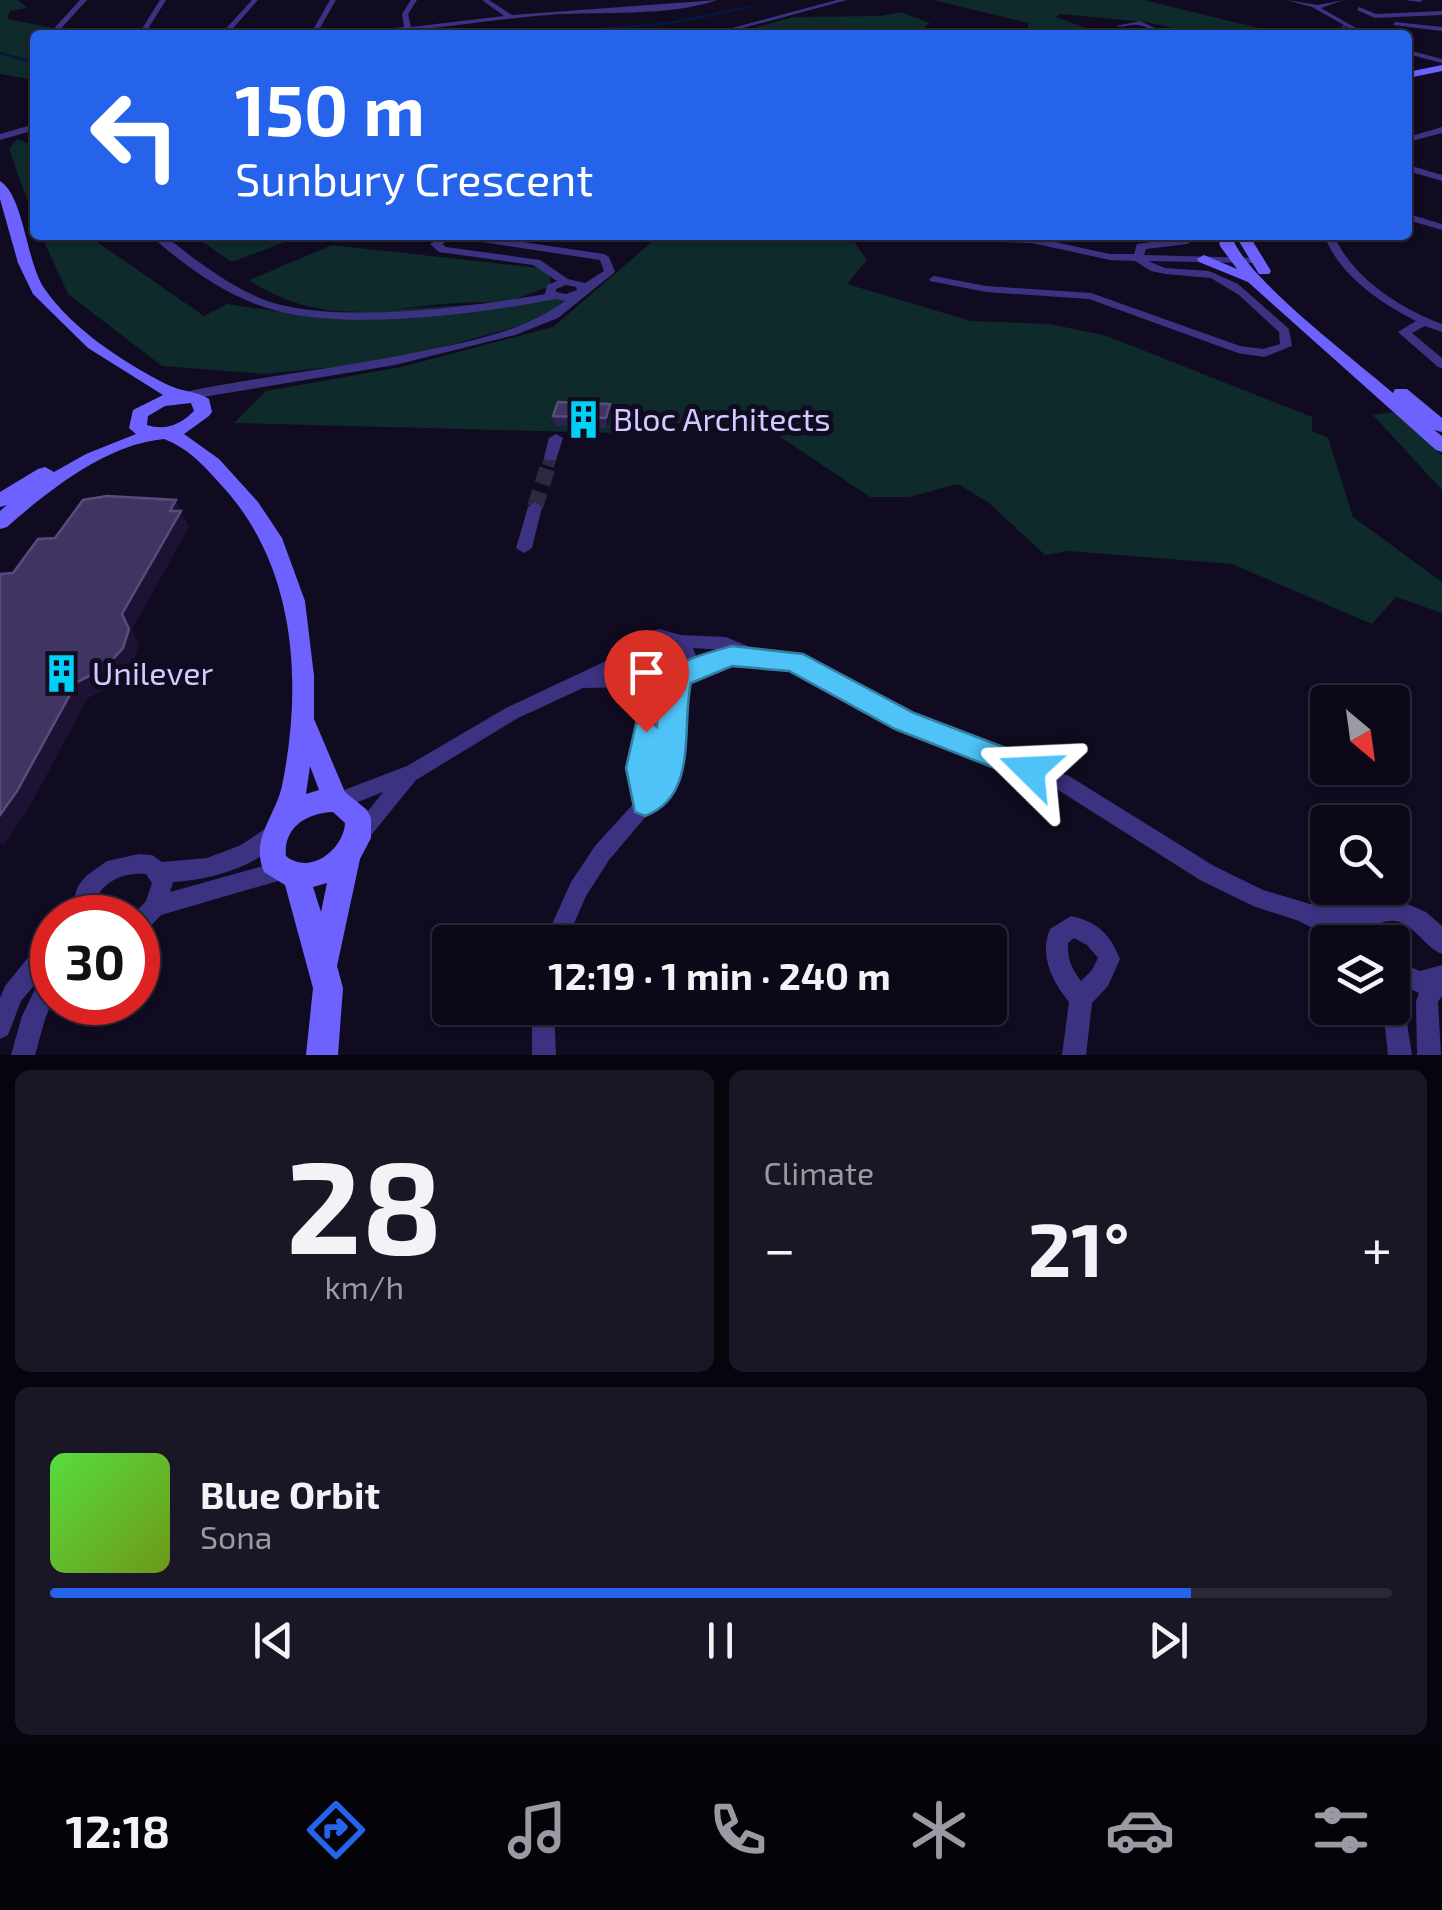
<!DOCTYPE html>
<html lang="en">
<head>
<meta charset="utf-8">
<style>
	:root { --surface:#0c0818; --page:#1a1625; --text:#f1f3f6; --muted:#9a9aa2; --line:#2c2937; --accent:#2563eb }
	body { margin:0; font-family:"Exo 2",sans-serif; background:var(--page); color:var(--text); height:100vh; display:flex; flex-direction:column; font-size:38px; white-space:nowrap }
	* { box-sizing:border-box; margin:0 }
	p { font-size:32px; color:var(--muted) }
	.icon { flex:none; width:55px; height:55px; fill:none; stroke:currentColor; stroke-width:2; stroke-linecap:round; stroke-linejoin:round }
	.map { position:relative; height:1055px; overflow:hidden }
	.details { display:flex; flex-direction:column; gap:15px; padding:15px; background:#07040d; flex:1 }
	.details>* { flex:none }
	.banner { position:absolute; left:30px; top:30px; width:1382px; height:210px; border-radius:10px; box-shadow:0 2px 8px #0004,0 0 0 2px var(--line); background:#2563eb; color:#fff; overflow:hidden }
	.needle { width:65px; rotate:151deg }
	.controls { position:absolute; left:1310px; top:685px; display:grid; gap:20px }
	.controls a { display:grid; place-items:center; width:100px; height:100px; border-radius:10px; background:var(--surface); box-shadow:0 2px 8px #0004,0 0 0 2px var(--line); font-size:50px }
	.speed { position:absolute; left:30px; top:895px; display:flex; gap:20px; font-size:50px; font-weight:700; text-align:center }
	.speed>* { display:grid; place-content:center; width:130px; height:130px; border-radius:50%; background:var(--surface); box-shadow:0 2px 8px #0004,0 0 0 2px var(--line); line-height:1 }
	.speed .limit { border:15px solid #d22; background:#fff; color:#111 }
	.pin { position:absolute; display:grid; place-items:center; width:85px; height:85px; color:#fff; margin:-102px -42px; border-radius:50% 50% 50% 0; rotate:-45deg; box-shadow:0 0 10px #0007 }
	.pin .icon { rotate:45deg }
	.me { position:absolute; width:110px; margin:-55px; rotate:291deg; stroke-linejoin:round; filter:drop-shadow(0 0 8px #0008) }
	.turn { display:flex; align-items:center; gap:35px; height:210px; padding:0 40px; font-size:45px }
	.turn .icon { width:130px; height:130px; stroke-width:2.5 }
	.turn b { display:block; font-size:70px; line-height:85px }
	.big { font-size:75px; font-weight:700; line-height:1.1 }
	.details .widget { flex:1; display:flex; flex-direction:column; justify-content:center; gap:15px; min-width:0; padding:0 35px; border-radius:15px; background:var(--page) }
	.details .dial { align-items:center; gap:0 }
	.dial b { font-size:130px; line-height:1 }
	.song { display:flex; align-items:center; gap:30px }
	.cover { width:120px; height:120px; border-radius:15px; background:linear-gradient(135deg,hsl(110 70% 55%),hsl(80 70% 35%)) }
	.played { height:10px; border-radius:5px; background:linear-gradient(90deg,var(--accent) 85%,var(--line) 85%) }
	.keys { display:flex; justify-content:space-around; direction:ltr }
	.heat { display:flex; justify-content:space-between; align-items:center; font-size:55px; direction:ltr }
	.details .tiles { flex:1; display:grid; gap:15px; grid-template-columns:1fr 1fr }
	.widget:last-child { grid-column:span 2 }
	.trip { position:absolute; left:432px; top:925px; width:575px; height:100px; border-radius:10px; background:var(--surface); box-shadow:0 2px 8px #0004,0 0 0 2px var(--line); font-weight:700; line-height:100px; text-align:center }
	.menu { display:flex; height:160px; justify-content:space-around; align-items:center; background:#05030a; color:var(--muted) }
	.menu .icon { width:70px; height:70px }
	.menu .current { color:var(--accent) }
	.menu b { font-size:45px; color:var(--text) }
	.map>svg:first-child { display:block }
</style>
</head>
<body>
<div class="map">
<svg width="1442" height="1055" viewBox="0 0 1442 1055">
	<rect width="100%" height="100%" fill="#100b20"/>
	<path fill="#0e2a2b" d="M0,0h17l11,8 -18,3 -3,8 43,8 -3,8h-12v45l-35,-6z
		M933,0h211l142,35h-83l-57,-13 -86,-8 -4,3 49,18h-87l10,-5v-7z
		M901,12l29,11 -6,4 29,8 -219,-2 60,-16 86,-1z
		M17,139l18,7v76l-26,-73z
		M41,235h46l117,81 23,-12 76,11 198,-12c-95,-7 -161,36 -252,-23l83,-35 208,23 11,10 -1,8 -39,15 56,-3 -23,21 -151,42 -128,13 -103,-8 -94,-72z
		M192,235h111l-71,27z
		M660,235h152l41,5 14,20 -20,24 124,37 79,3 57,12 205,81v14l16,7 25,79 89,65v31l-46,-16 -24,27 -140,-60 -163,-13 -24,4 -56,-52 -31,-19 -49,13h-39l-97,-65 -108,-10 -49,11 -382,-10 32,-32 135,-24 152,-40z
		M1394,412l48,43v35l-69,-75z"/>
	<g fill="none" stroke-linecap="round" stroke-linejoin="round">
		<path stroke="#06183f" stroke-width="2.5" d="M535,35l135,-12 79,-16
			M0,53l35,10"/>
		<path stroke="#2d2841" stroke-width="8" stroke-dasharray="8 4" stroke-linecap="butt" d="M1341,28l4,3"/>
		<path stroke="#2d2841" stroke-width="12" stroke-dasharray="12 6" stroke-linecap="butt" d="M548,466l3,-9"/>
		<path stroke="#2d2841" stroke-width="16" stroke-dasharray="16 8" stroke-linecap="butt" d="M535,507l14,-44"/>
		<path fill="#3b3382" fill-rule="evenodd" d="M80,0h7l-32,35h-7z
			M160,0h6l-17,27 6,8h-7l-5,-8z
			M252,0h6l-31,35h-7z
			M330,0h6l-20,35h-6z
			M411,0h6l-9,14 3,13 93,-11 -22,-16h7l23,15 205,-15c-46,17 -118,11 -169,15 -72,6 -143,20 -215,20l71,-8 -2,-13z
			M837,0h10l-130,35h-11z
			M1286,0l32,5 26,-5 -23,8 35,20 -5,1 -39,-22z
			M1405,0h18l-3,2z
			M1359,7l17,7 66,-3v4l-67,3 -18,-8z
			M1140,21l28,13 1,1c-12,0 -19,-8 -30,-10 -8,-1 -16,3 -23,1z
			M1395,22l47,5v4l-49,-6z
			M1408,50l34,9v4l-34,-9z
			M35,124v6l-35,10v-6z
			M1442,127v6l-34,9v-5z
			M1408,165l34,10v6l-34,-10z
			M1408,214l34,10v6l-34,-10z
			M150,235c7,0 9,-1 15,2 11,6 21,16 31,23 21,15 42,29 66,39 68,27 210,8 283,-5l2,-9 10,-4 -24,-16 -94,-13 -9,-8 14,-9h33l127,19 5,3 6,15 -57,46 -43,17 -120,30 -210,35 -5,-1 -1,-3 1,-3c85,-18 172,-26 257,-45 44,-9 92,-20 128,-47l-9,-2c-76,15 -208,32 -282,11 -45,-12 -90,-44 -124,-75zM463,239l137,21 4,11 -19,12 -17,-4 -28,-19 -94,-13 -4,-3 5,-3zM566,285l10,2 1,3 -11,4 -10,-2v-3z
			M930,235l102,2 78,17h24l3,-10 67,-9 -17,9 -41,5 -2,6 113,3v4l-4,1 -105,-2 17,7 44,3 29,13 51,45 3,17 -28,11 -26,-4 -149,-54 -103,-7 -56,-11 -1,-2 5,-3 52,10 105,7 149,53 23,3 17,-5 -1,-12 -40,-37 -28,-17 -46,-4 -14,-3 -16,-10 -25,-1 -78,-17 -98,-3 -4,-1z
			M1324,235h10c17,42 67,74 108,89v8l-17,-6 -13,7 30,25v10l-4,-1 -40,-35 18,-11c-37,-19 -77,-46 -92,-86z
			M556,434l7,4 -7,22h-10l-2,-3 5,-19z
			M535,502l7,5 -10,41 -8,5 -8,-5 12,-41z
			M659,629l22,6 45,2 26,11 2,3 46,6 111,59 158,60 145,90 49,24 47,14 88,-4 28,12 16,14v28c-22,-9 -34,-44 -63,-30l1,18h-42l-39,-21 -46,-15 -53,-26 -145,-92 -156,-62 -108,-58 -59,-5 -42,12 -4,5 -5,21 1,42 -6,38 -67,79 -23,36 -20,46h-22l27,-60 24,-36 40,-44 -4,-34 7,-81 -55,1 -65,30 -102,62 -48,59 -7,3 -7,-3 -3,-6 32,-41 -45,18 -7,-3 -3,-6 3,-6 76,-29 99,-58 115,-54 9,-16zM659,641l16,5 6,15c-14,19 -21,17 -42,9l-3,-11 6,-11zM693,648l31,2 2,1 -29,8zM666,688c-7,28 5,73 -14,95l-3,-15 6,-78zM1346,923h11l1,7z
			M274,823l7,3 3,6c-18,34 -75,48 -111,50l-3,10 111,-31 7,3 3,7 -3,7 -127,37 -15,16 -8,4v-17h-8l16,-17 6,-18 -6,-9c-30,-3 -52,14 -57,44h-22l11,-32 8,-10 21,-15 32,-7 13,1 10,7 45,-4 34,-13z
			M1071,916c27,6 39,18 49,43l-12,27 -16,17 -6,52h-24l7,-53c-17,-21 -30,-46 -19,-73zM1074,938l13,7 11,13 -6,12 -11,11c-9,-12 -14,-22 -13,-38z
			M52,935v28l-5,7 5,-2v34l-7,17 -10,36h-24l11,-39 19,-39 -20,24 -13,34 -8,4v-41l5,-12 39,-48z
			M1392,959l28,12 22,-6v31l-4,6 3,53h-24l-1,-54 3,-8 -18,-8 11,70h-24l-5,-47h9z
			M532,1008h22l2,47h-24z"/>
		<path fill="#6e62ff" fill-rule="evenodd" d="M1442,65v6l-34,7v-6z
			M0,181c24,15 26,80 44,107 28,41 79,74 122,96 15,8 29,6 43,15l3,13 -3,4 -25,18 35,25 39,43 24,36 23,63 9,75v43l31,73 22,18 4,8v20l-11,21 -23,107 6,22 -5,67h-32l7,-67 -28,-103 -21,-13c-14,-33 11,-55 18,-86 21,-103 14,-219 -59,-299 -18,-20 -33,-38 -59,-48 -57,5 -115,51 -157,88l-7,2v-18l7,-6 -7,2v-15l38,-23 7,-2 9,5 32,-18 50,-20 -7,-6 4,-18 30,-15 -75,-47 -55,-54 -15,-31 -18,-64zM191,403l3,8c-13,13 -28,20 -47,14l1,-9 17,-10zM310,766l9,24 -13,4zM333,812l12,11c-1,26 -35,53 -59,33 -3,-28 20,-43 47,-44zM327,883l-6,29 -8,-25z
			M1218,235h14c7,38 127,128 161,158l2,-4h12l35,29v14l-8,-2 8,6v16l-6,-2 -188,-168 -49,-20 -2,-3 7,-4 33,14 -17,-23z
			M1235,235h14l22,36 -2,3h-10z"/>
	</g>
	<path fill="#2e234f" d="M611,414l-4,14 -52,-2 -2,-10z"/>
	<path fill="#1b1234" d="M610,404l1,10 -4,14 -1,-10z
		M176,500l13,27 -57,103 7,15 -6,19 -19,21 -26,13 -58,108 -27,40 -3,-3v-28l77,-133 45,-68 48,-103z"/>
	<path fill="#403562" stroke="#574c7b" stroke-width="2.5" d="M558,402l52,2 -4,14 -53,-2z
		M107,496l69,4 -6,11h11l-59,103 7,15 -6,19 -19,21 -27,13 -60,109 -17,24v-241l13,-1 25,-34 17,-1 28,-38z"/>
	<path fill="#4fc3f7" stroke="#337fa1" stroke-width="2.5" d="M732,646l71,8 111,59 126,48 4,9 -4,9 -10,3 -135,-53 -106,-58 -57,-5 -41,17c-10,44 8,113 -46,133l-10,-4 -9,-44 10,-44 10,-4 11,7c1,-63 22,-66 75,-81z"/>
	<defs>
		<symbol id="building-bare" viewBox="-9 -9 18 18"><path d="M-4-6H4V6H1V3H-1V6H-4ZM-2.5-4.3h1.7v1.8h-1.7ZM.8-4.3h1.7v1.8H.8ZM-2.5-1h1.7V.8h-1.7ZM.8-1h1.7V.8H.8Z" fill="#00d0f6" stroke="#100b20" stroke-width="2.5" paint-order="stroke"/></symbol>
	</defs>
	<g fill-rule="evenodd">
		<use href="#building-bare" x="556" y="392" width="55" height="55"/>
		<use href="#building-bare" x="34" y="646" width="55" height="55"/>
	</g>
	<g text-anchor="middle" stroke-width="10" stroke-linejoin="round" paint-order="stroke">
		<g font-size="32" fill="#d3cbff" stroke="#100b20" text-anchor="start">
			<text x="613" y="431">Bloc Architects</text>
			<text x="92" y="685">Unilever</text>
		</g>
	</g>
</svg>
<div class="controls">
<a><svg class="needle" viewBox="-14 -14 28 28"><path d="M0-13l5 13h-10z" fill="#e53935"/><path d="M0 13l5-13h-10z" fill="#9a9aa2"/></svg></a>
<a><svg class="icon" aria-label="search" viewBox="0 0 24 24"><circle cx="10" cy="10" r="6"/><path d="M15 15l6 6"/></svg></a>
<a><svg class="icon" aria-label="layers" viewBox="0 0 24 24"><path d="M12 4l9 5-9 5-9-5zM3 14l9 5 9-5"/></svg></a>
</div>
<div class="speed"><div class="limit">30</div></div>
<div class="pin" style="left:646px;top:732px;background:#d93025"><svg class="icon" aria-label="arrive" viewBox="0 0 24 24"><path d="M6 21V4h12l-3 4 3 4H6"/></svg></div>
<svg class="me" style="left:1030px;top:770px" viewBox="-20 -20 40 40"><path d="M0-17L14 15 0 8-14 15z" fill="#4fc3f7" stroke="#fff" stroke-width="4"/></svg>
<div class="trip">12:19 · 1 min · 240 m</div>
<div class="banner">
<div class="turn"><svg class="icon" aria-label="left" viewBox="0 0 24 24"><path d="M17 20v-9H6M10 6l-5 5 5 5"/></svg><div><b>150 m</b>Sunbury Crescent</div></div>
</div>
</div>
<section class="details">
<div class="tiles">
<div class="widget dial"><b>28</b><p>km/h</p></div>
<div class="widget"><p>Climate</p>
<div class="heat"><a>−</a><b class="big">21°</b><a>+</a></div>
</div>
<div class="widget">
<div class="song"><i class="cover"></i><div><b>Blue Orbit</b><p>Sona</p></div></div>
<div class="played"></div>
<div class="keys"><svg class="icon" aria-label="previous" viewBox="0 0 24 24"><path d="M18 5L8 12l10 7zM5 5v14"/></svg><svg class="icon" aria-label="pause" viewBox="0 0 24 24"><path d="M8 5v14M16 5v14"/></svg><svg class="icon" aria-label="next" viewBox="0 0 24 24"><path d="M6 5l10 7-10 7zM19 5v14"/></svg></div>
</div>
</div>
</section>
<nav class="menu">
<b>12:18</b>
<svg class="icon current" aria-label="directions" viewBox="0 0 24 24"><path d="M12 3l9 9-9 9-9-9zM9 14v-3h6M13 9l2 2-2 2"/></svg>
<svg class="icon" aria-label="music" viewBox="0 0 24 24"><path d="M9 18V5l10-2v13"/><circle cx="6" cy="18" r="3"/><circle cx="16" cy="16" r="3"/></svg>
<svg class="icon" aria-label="phone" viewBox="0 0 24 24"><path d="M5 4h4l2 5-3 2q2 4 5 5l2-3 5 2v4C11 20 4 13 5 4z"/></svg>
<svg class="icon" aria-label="climate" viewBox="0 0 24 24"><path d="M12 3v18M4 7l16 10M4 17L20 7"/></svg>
<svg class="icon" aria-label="car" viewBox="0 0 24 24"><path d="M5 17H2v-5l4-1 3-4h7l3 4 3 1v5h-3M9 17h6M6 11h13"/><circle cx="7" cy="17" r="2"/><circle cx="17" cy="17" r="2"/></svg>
<svg class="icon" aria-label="filters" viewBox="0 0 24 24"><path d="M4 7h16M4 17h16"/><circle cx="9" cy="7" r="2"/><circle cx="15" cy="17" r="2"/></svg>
</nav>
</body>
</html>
